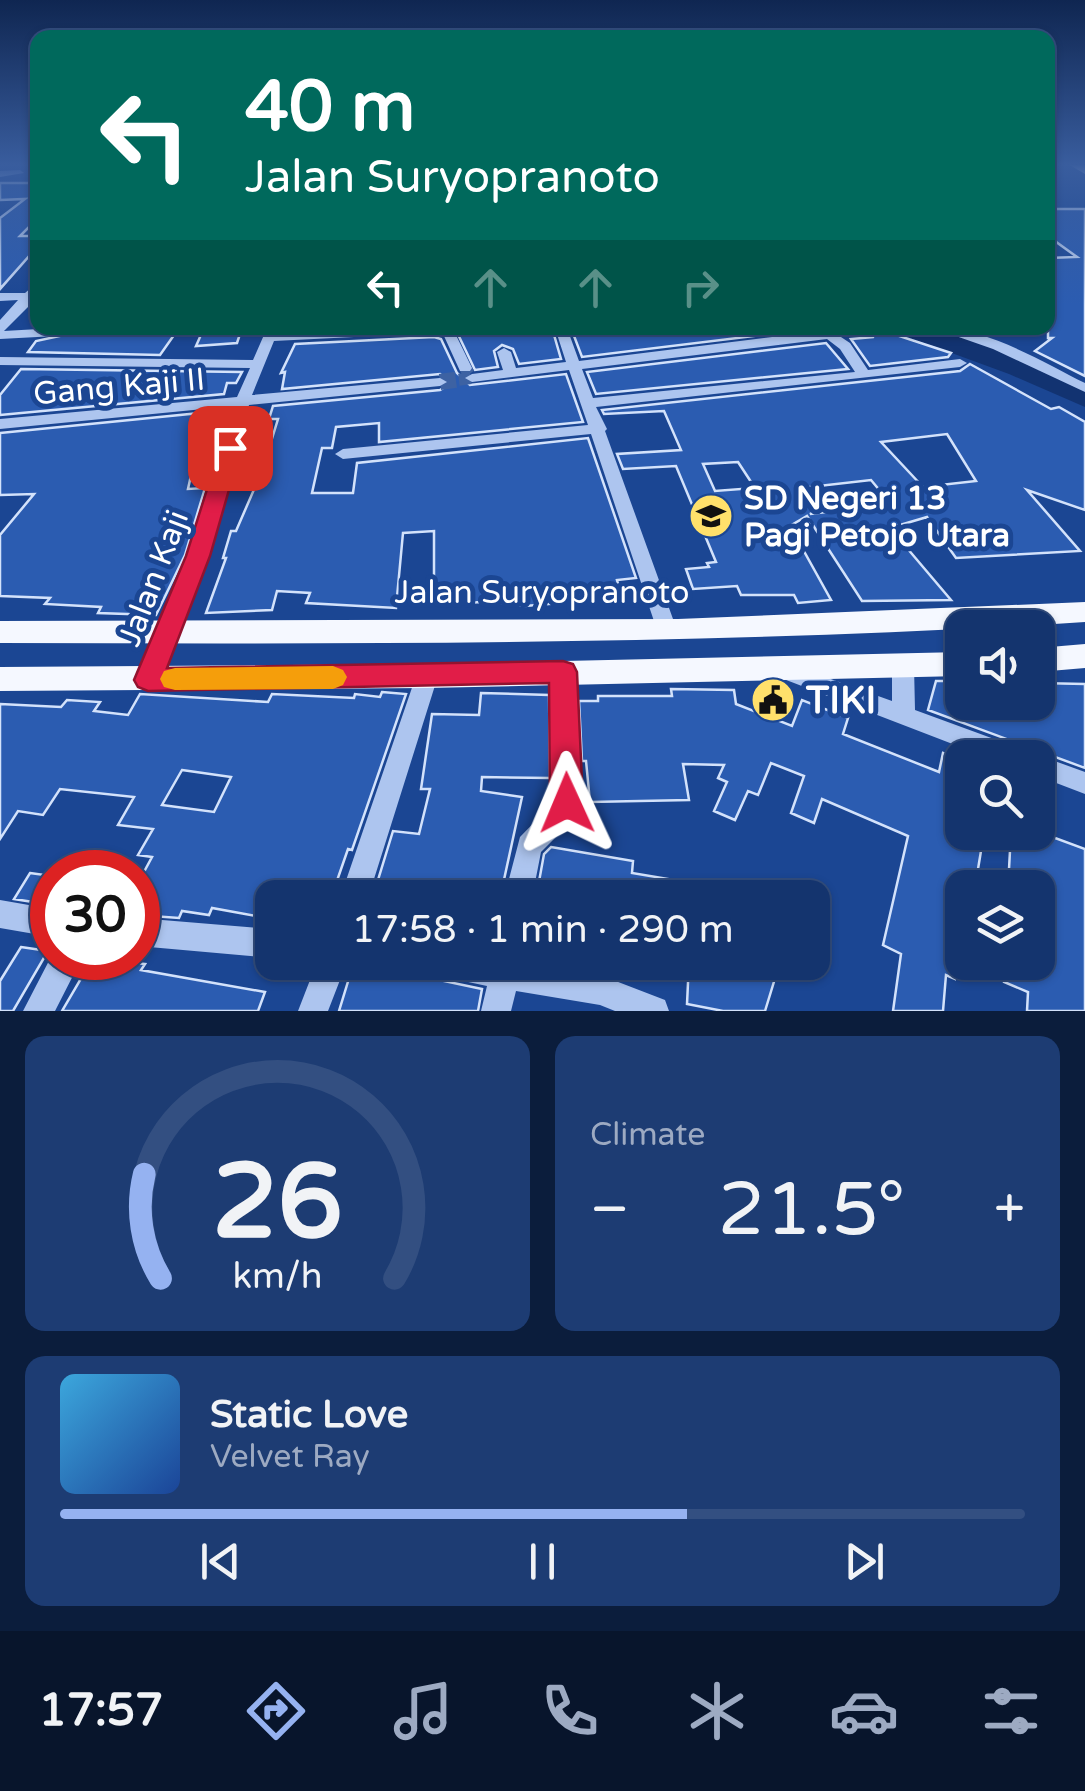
<!DOCTYPE html>
<html lang="en">
<head>
<meta charset="utf-8">
<style>
	:root { --surface:#14346e; --page:#1d3c73; --text:#f1f3f6; --muted:#9daac2; --line:#334f81; --accent:#95b2f1 }
	body { margin:0; font-family:"Varela Round",sans-serif; background:var(--page); color:var(--text); height:100vh; display:flex; flex-direction:column; font-size:38px; white-space:nowrap }
	* { box-sizing:border-box; margin:0 }
	p { font-size:32px; color:var(--muted) }
	.icon { flex:none; width:55px; height:55px; fill:none; stroke:currentColor; stroke-width:2; stroke-linecap:round; stroke-linejoin:round }
	.map { position:relative; height:1011px; overflow:hidden }
	.side { display:flex; flex-direction:column; gap:25px; padding:25px; background:#0b1d3c; flex:1 }
	.side>* { flex:none }
	.banner { position:absolute; left:30px; top:30px; width:1025px; height:305px; border-radius:20px; box-shadow:0 2px 8px #0004,0 0 0 2px var(--line); background:#00695c; color:#fff; overflow:hidden }
	.tools { position:absolute; left:945px; top:610px; display:grid; gap:20px }
	.tools a { display:grid; place-items:center; width:110px; height:110px; border-radius:20px; background:var(--surface); box-shadow:0 2px 8px #0004,0 0 0 2px var(--line); font-size:50px }
	.speed { position:absolute; left:30px; top:850px; display:flex; gap:20px; font-size:50px; font-weight:700; text-align:center }
	.speed>* { display:grid; place-content:center; width:130px; height:130px; border-radius:50%; background:var(--surface); box-shadow:0 2px 8px #0004,0 0 0 2px var(--line); line-height:1 }
	.speed .limit { border:15px solid #d22; background:#fff; color:#111 }
	.pin { position:absolute; display:grid; place-items:center; width:85px; height:85px; color:#fff; margin:-42px; border-radius:20px; box-shadow:0 5px 15px #0006 }
	.me { position:absolute; width:110px; margin:-55px; rotate:359deg; stroke-linejoin:round; filter:drop-shadow(0 0 8px #0008) }
	.turn { display:flex; align-items:center; gap:35px; height:210px; padding:0 50px; font-size:45px }
	.turn .icon { width:130px; height:130px; stroke-width:2.5 }
	.turn b { display:block; font-size:70px; line-height:85px }
	.lanes { display:flex; align-items:center; height:95px; padding:0 50px; background:#0003; justify-content:center; gap:50px; direction:ltr }
	.lanes .off { opacity:.35 }
	.big { font-size:75px; font-weight:600; line-height:1.1 }
	.side .tile { flex:1; display:flex; flex-direction:column; justify-content:center; gap:15px; min-width:0; padding:0 35px; border-radius:20px; background:var(--page) }
	.side .dial { align-items:center; gap:0 }
	.dial svg { height:260px; overflow:visible; fill:none; stroke:var(--line); stroke-width:7; stroke-linecap:round; text-anchor:middle }
	.dial text { fill:var(--text); stroke:none }
	.song { display:flex; align-items:center; gap:30px }
	.cover { width:120px; height:120px; border-radius:15px; background:linear-gradient(135deg,hsl(200 70% 55%),hsl(220 70% 35%)) }
	.played { height:10px; border-radius:5px; background:linear-gradient(90deg,var(--accent) 65%,var(--line) 65%) }
	.keys { display:flex; justify-content:space-around; direction:ltr }
	.heat { display:flex; justify-content:space-between; align-items:center; font-size:55px; direction:ltr }
	.side .tiles { flex:1; display:grid; gap:25px; grid-template-columns:1fr 1fr }
	.tile:last-child { grid-column:span 2 }
	.trip { position:absolute; left:255px; top:880px; width:575px; height:100px; border-radius:20px; background:var(--surface); box-shadow:0 2px 8px #0004,0 0 0 2px var(--line); font-weight:600; line-height:100px; text-align:center }
	.menu { display:flex; height:160px; justify-content:space-around; align-items:center; background:#08152c; color:var(--muted) }
	.menu .icon { width:70px; height:70px }
	.menu .current { color:var(--accent) }
	.menu b { font-size:45px; color:var(--text) }
	.map>svg:first-child { display:block }
</style>
</head>
<body>
<div class="map">
<svg width="1085" height="1011" viewBox="0 0 1085 1011">
	<rect width="100%" height="100%" fill="#1b4693"/>
	<g fill="none" stroke-linecap="round" stroke-linejoin="round">
		<path fill="#123371" fill-rule="evenodd" d="M893,328c56,-4 141,34 192,60v19l-76,-33 -112,-41z"/>
	</g>
	<path fill="#2b5cb1" stroke="#d3e2fb" stroke-width="2.5" fill-rule="evenodd" d="M0,183h38v35l-18,18h18v10l-38,43v-71l25,-19 -25,1z
		M1048,209h37v167l-50,-25 17,-13h-4v-80l29,-1 -29,-21z
		M62,328h117l-19,27 -132,-3 8,-11 28,-6z
		M204,328h38l-5,15 -41,3z
		M455,328h97l9,31 -42,5 -6,-15 -11,-4 -8,6 4,16 -23,3z
		M571,328h248l-237,29z
		M877,328h37l-18,7 55,18 -3,4 -78,9 -19,-27 22,-2z
		M434,337l7,2 16,34 13,12 96,-11 17,48 -204,20v-19l-43,4 -4,21h-10l-10,45h41l4,-30 231,-25 48,140 -19,2 5,18 -97,8 -41,-4 -50,2v-73l-31,2 -7,75 -90,-5 4,-10 -33,-2 -5,19 -66,3 20,-55h-3l8,-27h5l26,-60 16,-52h-9l4,-13 167,-16 11,-7 -11,-9 -158,15 3,-17 -4,1 14,-29z
		M826,343l22,26 -252,25 -9,-22z
		M970,364l81,45 8,-2 26,15v88l-58,-20 53,61 -124,7 -29,-41 -37,11 61,72 -89,1 -55,-85 -17,10 41,74 -33,3 -4,-8h-53l-4,-9 -44,3 -7,-20 23,-2 -2,-4 9,-1 -40,-96 -53,3 -6,-15 64,-4 -17,-39 -60,3 -2,-4 358,-39zM947,434l29,47 -53,6 -42,-45zM738,462l17,26 -40,3 -12,-27zM871,480l20,24 -81,10 7,-4 -16,-22z
		M21,369l221,3 -6,11h-9l-3,11 -224,21v-20z
		M220,411l-10,36 -13,1 -9,41 17,-1 -20,67 -29,60 -58,-2 3,-6 -56,-3 5,-6 -50,-2v-61l34,-41 -34,1v-62z
		M936,681h26v21h76v-19l47,1v84l-157,-58z
		M671,689l63,1 2,14 56,22 10,-26 46,18 -5,16 96,38 4,-19 19,7v72h17l-2,11 5,2 -6,36 -5,-2 -1,9h-8v45l-7,46 -9,-4 -3,36h-50l8,-57 -18,-9 25,-109 -86,-37 -8,24 -23,-10 13,-37 -33,-13 -13,32 -10,-4 -13,29 -21,-9 13,-29 -9,-4 6,-13 -41,-1 6,36 -99,2 -4,-41h-4l-3,-60h19v-5h74z
		M382,692l24,2 -54,156 -4,-1 -17,49h-59v21l-60,-11 -3,7 -27,-4 -3,7 -41,-3v-32l14,-26 -14,-2 15,-26 -35,-4 16,-28 -74,-8 -17,26 -25,-4 -18,28v-135l61,3 6,-7 33,2 -6,9 34,4 12,-21 128,8 4,-8 82,4 1,-4 25,3zM182,770l49,7 -17,35 -52,-7z
		M481,693l68,2 1,83 -68,-1 -1,14 41,6 -22,101h-54l-44,-8 2,-6 -26,-4 15,-49 26,3 11,-45h-9l11,-75 47,1z
		M1011,832h28l46,17v162h-58l1,-19 -24,-10 1,-20h33v-74h-30z
		M551,847l82,14 -1,12 48,8 -1,17h-42v-5l-40,-6v4l-16,-2 5,9h-50l8,-44z
		M30,873l22,3v29l-38,-6z
		M21,947l27,4 -35,60h-13v-30z
		M93,958l52,6 -4,6 124,22 -7,19h-196z
		M354,962l61,6 5,8 62,13 -4,22h-139z
		M689,962h91l-15,49h-42l-36,-7z"/>
	<g fill="none" stroke-linecap="round" stroke-linejoin="round">
		<path stroke="#3d62a3" stroke-width="12" stroke-dasharray="12 6" stroke-linecap="butt" d="M441,382l31,-4 -7,-10"/>
		<path stroke="#3d62a3" stroke-width="16" stroke-dasharray="16 8" stroke-linecap="butt" d="M440,382l21,-3"/>
		<path fill="#adc5ef" fill-rule="evenodd" d="M0,171l20,-1 4,3 -24,4z
			M38,282v15l-34,34 52,-3 6,4 -6,4 -56,3v-19l18,-20 -18,1v-8h25z
			M267,328h12l-1,5 165,-5 11,3 18,37 -2,3h-10l-16,-35 -10,-3 -160,8 -22,54 188,-17 7,4 -7,4 -191,19 -42,151 -48,123 -3,6 -8,3 -8,-3 -3,-6 52,-123 45,-150 -234,23v-10l237,-22 13,-29 -250,-3v-8l253,3z
			M555,328h12l12,33 250,-31 44,-2v5l-32,4 9,6 18,27 92,-11 7,4 -7,4 -364,40 11,22 -2,2 72,199 -3,5 -7,3 -7,-3 -3,-5 -66,-196 -248,25 -8,-5 8,-5 245,-24 -19,-55 -97,12 -7,-4 7,-4 31,-4 -6,-18 7,-4 7,4 5,16 50,-6zM827,339l13,10 15,23 -262,26 -11,-29z
			M933,328c49,-3 108,33 152,55v9l-92,-43z
			M903,658l8,2 3,6 1,44 112,41 3,6 8,-2 47,17v22l-47,-18v-18h-49l-208,-80 -3,-6 3,-6 8,-2 103,37v-35l3,-6z
			M563,664l8,2 3,6 6,131 -10,20 -29,29 -9,46h-28l16,-61 34,-35 -2,-130 3,-6z
			M427,667l8,3 3,6 -70,222h-28l76,-222 3,-6z
			M0,900l52,9v28l-52,-9z
			M138,918l134,11v29l-134,-12z
			M52,955v3h30l-27,53h-32z
			M317,962h30l-19,49h-30z
			M416,962h109l75,13 65,25 4,11h-54l-15,-6 -84,-14 -5,20h-30l6,-25 -66,-14z"/>
		<path fill="#f5f8ff" fill-rule="evenodd" d="M1068,164l17,1v9z
			M1085,602v20c-357,23 -723,22 -1085,21v-22l678,-2z
			M1085,644v24l-47,4v-24z
			M962,652v24l-535,12 -427,3v-24l427,-3z"/>
	</g>
	<linearGradient id="sky" x2="0" y2="1"><stop stop-color="#0f2651"/><stop offset="0.54" stop-color="#395d9e"/><stop offset="1" stop-color="#395d9e" stop-opacity="0"/></linearGradient>
	<rect width="1085" height="305" fill="url(#sky)"/>
	<path fill="#e11d48" stroke="#92132f" stroke-width="2.5" d="M230,442l11,6 -31,108 -43,112 396,-7 10,3 4,8 6,131 -5,10 -11,4 -12,-4 -5,-10 -1,-120 -401,8 -10,-4 -4,-7 52,-124 34,-108z"/>
	<path fill="#f59e0b" d="M333,666l10,4 4,7 -4,8 -10,4 -158,1 -11,-3 -4,-8 4,-8 11,-3z"/>
	<defs>
		<symbol id="school-disc" viewBox="-11 -11 22 22"><circle r="9.5" fill="#ffe06b" stroke="#1b4693"/><path d="M0-5L7-2L0 1L-7-2ZM-4 1L0 2.5L4 1V4Q0 6-4 4Z" fill="#111"/></symbol>
		<symbol id="civic-disc" viewBox="-11 -11 22 22"><circle r="9.5" fill="#ffe06b" stroke="#1b4693"/><path d="M-.6-6.5H3V-4.5H.6V-3L4-1V1h2V6H-6V1h2V-1L-.6-3ZM-1.2 2.5V6h2.4V2.5Z" fill="#111"/></symbol>
	</defs>
	<g fill-rule="evenodd">
		<use href="#school-disc" x="686" y="491" width="50" height="50"/>
		<use href="#civic-disc" x="748" y="675" width="50" height="50"/>
	</g>
	<g text-anchor="middle" stroke-width="10" stroke-linejoin="round" paint-order="stroke">
		<g font-size="32" fill="#fff" stroke="#1b4693">
			<text transform="translate(119 386) rotate(-5)" y="11">Gang Kaji II</text>
			<text transform="translate(153 578) rotate(-69)" y="11">Jalan Kaji</text>
			<text x="542" y="603">Jalan Suryopranoto</text>
		</g>
		<g font-size="32" font-weight="bold" fill="#fff" stroke="#1b4693" text-anchor="start">
			<text x="744" y="509">SD Negeri 13<tspan x="744" dy="37">Pagi Petojo Utara</tspan></text>
		</g>
		<g font-size="38" font-weight="bold" fill="#fff" stroke="#1b4693" text-anchor="start">
			<text x="806" y="713">TIKI</text>
		</g>
	</g>
</svg>
<div class="tools">
<a><svg class="icon" aria-label="sound" viewBox="0 0 24 24"><path d="M4 9h4l5-4v14l-5-4H4zM17 9q2 3 0 6"/></svg></a>
<a><svg class="icon" aria-label="search" viewBox="0 0 24 24"><circle cx="10" cy="10" r="6"/><path d="M15 15l6 6"/></svg></a>
<a><svg class="icon" aria-label="layers" viewBox="0 0 24 24"><path d="M12 4l9 5-9 5-9-5zM3 14l9 5 9-5"/></svg></a>
</div>
<div class="speed"><div class="limit">30</div></div>
<div class="pin" style="left:230px;top:448px;background:#d93025"><svg class="icon" aria-label="arrive" viewBox="0 0 24 24"><path d="M6 21V4h12l-3 4 3 4H6"/></svg></div>
<svg class="me" style="left:567px;top:803px" viewBox="-20 -20 40 40"><path d="M0-17L14 15 0 8-14 15z" fill="#e11d48" stroke="#fff" stroke-width="4"/></svg>
<div class="trip">17:58 · 1 min · 290 m</div>
<div class="banner">
<div class="turn"><svg class="icon" aria-label="left" viewBox="0 0 24 24"><path d="M17 20v-9H6M10 6l-5 5 5 5"/></svg><div><b>40 m</b>Jalan Suryopranoto</div></div>
<div class="lanes"><svg class="icon" aria-label="left" viewBox="0 0 24 24"><path d="M17 20v-9H6M10 6l-5 5 5 5"/></svg><svg class="icon off" aria-label="ahead" viewBox="0 0 24 24"><path d="M12 20V5M6 11l6-6 6 6"/></svg><svg class="icon off" aria-label="ahead" viewBox="0 0 24 24"><path d="M12 20V5M6 11l6-6 6 6"/></svg><svg class="icon off" aria-label="right" viewBox="0 0 24 24"><path d="M7 20v-9h11M14 6l5 5-5 5"/></svg></div>
</div>
</div>
<section class="side">
<div class="tiles">
<div class="tile dial"><svg viewBox="0 0 100 80">
<path d="M14 69A42 42 0 1 1 86 69"/>
<path d="M14 69A42 42 0 0 1 9 37" stroke="#95b2f1"/>
<text x="50" y="56" font-size="32" font-weight="700">26</text>
<text x="50" y="72" font-size="11">km/h</text>
</svg></div>
<div class="tile"><p>Climate</p>
<div class="heat"><a>−</a><b class="big">21.5°</b><a>+</a></div>
</div>
<div class="tile">
<div class="song"><i class="cover"></i><div><b>Static Love</b><p>Velvet Ray</p></div></div>
<div class="played"></div>
<div class="keys"><svg class="icon" aria-label="previous" viewBox="0 0 24 24"><path d="M18 5L8 12l10 7zM5 5v14"/></svg><svg class="icon" aria-label="pause" viewBox="0 0 24 24"><path d="M8 5v14M16 5v14"/></svg><svg class="icon" aria-label="next" viewBox="0 0 24 24"><path d="M6 5l10 7-10 7zM19 5v14"/></svg></div>
</div>
</div>
</section>
<nav class="menu">
<b>17:57</b>
<svg class="icon current" aria-label="directions" viewBox="0 0 24 24"><path d="M12 3l9 9-9 9-9-9zM9 14v-3h6M13 9l2 2-2 2"/></svg>
<svg class="icon" aria-label="music" viewBox="0 0 24 24"><path d="M9 18V5l10-2v13"/><circle cx="6" cy="18" r="3"/><circle cx="16" cy="16" r="3"/></svg>
<svg class="icon" aria-label="phone" viewBox="0 0 24 24"><path d="M5 4h4l2 5-3 2q2 4 5 5l2-3 5 2v4C11 20 4 13 5 4z"/></svg>
<svg class="icon" aria-label="climate" viewBox="0 0 24 24"><path d="M12 3v18M4 7l16 10M4 17L20 7"/></svg>
<svg class="icon" aria-label="car" viewBox="0 0 24 24"><path d="M5 17H2v-5l4-1 3-4h7l3 4 3 1v5h-3M9 17h6M6 11h13"/><circle cx="7" cy="17" r="2"/><circle cx="17" cy="17" r="2"/></svg>
<svg class="icon" aria-label="filters" viewBox="0 0 24 24"><path d="M4 7h16M4 17h16"/><circle cx="9" cy="7" r="2"/><circle cx="15" cy="17" r="2"/></svg>
</nav>
</body>
</html>
